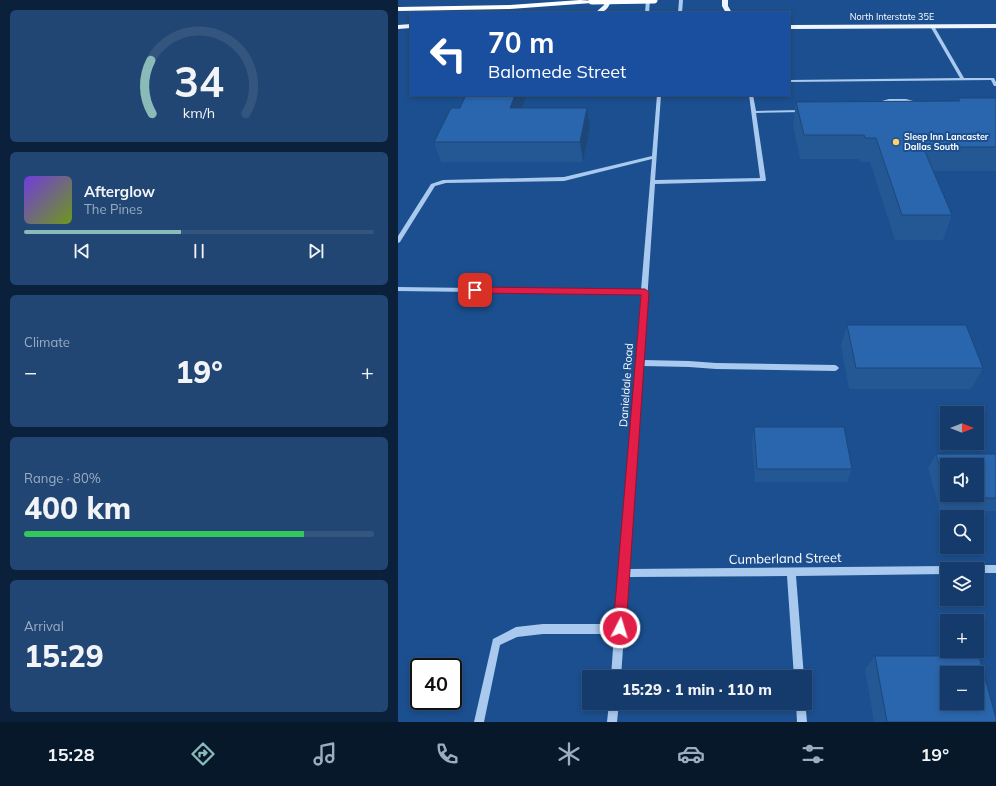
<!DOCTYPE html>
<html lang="en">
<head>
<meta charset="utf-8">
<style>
	:root { --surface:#143b6b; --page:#214673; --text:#f1f3f6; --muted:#9dadc1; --line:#33557e; --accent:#8bbbb9 }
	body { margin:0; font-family:Mulish,sans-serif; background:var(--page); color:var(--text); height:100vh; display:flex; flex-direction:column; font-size:15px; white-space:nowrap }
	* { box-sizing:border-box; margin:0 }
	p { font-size:13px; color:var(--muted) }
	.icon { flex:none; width:22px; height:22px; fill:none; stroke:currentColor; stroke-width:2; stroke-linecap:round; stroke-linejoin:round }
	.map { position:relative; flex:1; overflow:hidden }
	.sheet { display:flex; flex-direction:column; gap:10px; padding:10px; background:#0b203b; width:398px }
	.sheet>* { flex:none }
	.guide { position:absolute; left:12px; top:12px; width:380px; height:84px; border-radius:0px; box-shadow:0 2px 6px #0003,0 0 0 1px var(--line); background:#1a4fa0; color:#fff; overflow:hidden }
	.needle { width:26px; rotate:90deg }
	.fabs { position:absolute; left:542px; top:406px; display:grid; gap:8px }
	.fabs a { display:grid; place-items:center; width:44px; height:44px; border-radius:0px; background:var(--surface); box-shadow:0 2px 6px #0003,0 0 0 1px var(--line); font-size:20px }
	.speed { position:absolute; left:12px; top:658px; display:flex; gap:8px; font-size:20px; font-weight:700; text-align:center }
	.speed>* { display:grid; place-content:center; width:52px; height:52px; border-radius:50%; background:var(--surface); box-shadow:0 2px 6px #0003,0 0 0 1px var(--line); line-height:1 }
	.speed .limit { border:2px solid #111; border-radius:6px; background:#fff; color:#111 }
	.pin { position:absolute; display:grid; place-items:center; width:34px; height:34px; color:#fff; margin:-17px; border-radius:8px; box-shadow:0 2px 6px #0006 }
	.me { position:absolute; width:44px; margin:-22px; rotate:5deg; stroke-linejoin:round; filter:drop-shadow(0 0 3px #0008) }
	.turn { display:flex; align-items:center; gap:14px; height:84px; padding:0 12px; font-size:18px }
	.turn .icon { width:52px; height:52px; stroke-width:2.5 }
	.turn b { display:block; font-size:28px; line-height:34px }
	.big { font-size:30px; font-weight:800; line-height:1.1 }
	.sheet .widget { flex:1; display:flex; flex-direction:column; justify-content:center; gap:6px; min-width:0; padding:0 14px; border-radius:6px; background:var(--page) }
	.sheet .dial { align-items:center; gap:0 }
	.dial svg { height:104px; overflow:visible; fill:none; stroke:var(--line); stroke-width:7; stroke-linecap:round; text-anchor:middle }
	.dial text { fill:var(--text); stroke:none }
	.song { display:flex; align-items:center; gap:12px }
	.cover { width:48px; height:48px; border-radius:6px; background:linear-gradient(135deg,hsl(260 70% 55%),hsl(80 70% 35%)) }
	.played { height:4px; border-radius:2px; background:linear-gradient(90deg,var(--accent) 45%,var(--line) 45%) }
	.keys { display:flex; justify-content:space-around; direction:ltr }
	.heat { display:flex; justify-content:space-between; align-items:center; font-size:22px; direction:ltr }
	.charge { height:6px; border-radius:3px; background:linear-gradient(90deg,#34c759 80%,var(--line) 0) }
	.trip { position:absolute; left:184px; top:670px; width:230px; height:40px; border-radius:0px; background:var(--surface); box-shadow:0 2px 6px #0003,0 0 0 1px var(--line); font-weight:800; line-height:40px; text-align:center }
	.tabs { display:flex; height:64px; justify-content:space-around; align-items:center; background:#08182b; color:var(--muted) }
	.tabs .icon { width:28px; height:28px }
	.tabs .active { color:var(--accent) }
	.tabs b { font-size:18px; color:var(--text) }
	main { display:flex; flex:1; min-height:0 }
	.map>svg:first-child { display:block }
</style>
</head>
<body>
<main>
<section class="sheet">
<div class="widget dial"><svg viewBox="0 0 100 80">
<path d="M14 69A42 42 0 1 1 86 69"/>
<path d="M14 69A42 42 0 0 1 13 28" stroke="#8bbbb9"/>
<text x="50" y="56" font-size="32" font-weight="700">34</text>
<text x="50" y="72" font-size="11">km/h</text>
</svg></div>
<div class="widget">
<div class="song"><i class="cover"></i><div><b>Afterglow</b><p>The Pines</p></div></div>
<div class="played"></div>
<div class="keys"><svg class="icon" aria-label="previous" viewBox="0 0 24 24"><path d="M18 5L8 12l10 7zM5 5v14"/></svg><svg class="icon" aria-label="pause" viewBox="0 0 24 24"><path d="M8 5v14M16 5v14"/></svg><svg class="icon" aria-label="next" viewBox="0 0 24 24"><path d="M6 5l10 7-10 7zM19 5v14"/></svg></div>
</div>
<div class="widget"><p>Climate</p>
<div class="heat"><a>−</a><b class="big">19°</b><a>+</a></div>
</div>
<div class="widget"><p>Range · 80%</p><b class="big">400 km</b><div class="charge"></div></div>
<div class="widget"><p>Arrival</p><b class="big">15:29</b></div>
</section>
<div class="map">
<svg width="598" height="722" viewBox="0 0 598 722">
	<rect width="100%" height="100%" fill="#1b4f8f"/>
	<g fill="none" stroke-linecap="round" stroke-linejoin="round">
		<path fill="#a9c9ee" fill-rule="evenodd" d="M248,0h4l-1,13h-4z
			M281,0h4l-1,13h-4z
			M534,25l2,1 30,52h30l2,4v4h-2l-3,-6 -202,2v-2l171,-2 -30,-52z
			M259,95h4l-6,85 105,-2 -11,-83h4l3,16 47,-1 2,1 -2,1 -47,1 10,67 -1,1 -110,3 -12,176 46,1 27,2 119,2 2,1 2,2 -2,2 -2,1 -119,-2 -27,-2 -46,-1 -15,203 319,-3 3,1 1,2h-4v5l-151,2 8,101h-10l-7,-101 -159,1 -7,100h-10l3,-43h-71l-26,3 -17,8 -16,77h-10l19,-83 23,-12 27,-3h72l26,-330 -243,-3v-4l243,3 11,-131 -88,22 -118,2 -11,3 -35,56 -2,1v-7l33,-52 12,-4 121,-3 88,-21z
			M491,99h17l18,5 -2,1c-16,-4 -27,-5 -43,0l-2,-1 5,-3z
			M579,565h19v8h-19v-4h-4l1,-3z
			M407,700l2,22h-10l-1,-19h9z
			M211,703h10l-2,19h-10z"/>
		<path fill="#f0f6ff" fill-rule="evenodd" d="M207,0h6c-2,9 -7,13 -16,13l9,-8z
			M324,0h6v6l4,7h-6l-4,-7z
			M13,24v4l-13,1v-4z
			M598,24v4l-207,1v-4z"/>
		<path fill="#fff" fill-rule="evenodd" d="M182,0l15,1 -3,2 -82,6 -112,2v-4l112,-2z"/>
		<path stroke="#fff" stroke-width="7" d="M194,1l62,-1"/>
	</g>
	<path fill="#245895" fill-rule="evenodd" d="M68,95h61l-5,13h65l3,19 -7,35h-142l-7,-20 26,-34z
		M560,98h38v73h-62l18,44 -9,25h-48l-25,-78h-10l-1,-3h-59l-7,-34 3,-23 161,-1z
		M449,325l136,43 -12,21h-122l-8,-43z
		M356,427l98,42 -5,13h-92l-3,-40z
		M538,454h60v57h-56l-12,-43zM549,465l30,30h-30z
		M477,656l121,66h-122l-9,-53z"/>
	<path fill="#1d4779" d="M117,95h12l-12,32 -5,-19z
		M189,108l3,19 -7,35 -3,-20z"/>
	<path fill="#2a66ad" stroke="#1d4779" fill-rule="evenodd" d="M68,95h49l-5,13h77l-7,34h-146l17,-34h9z
		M560,98h38v49h-73l29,68h-50l-26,-77h-11l-1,-3h-60l-8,-33 164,-1z
		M449,325h119l17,43h-127z
		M356,427h90l8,42h-95z
		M538,454h60v44h-47l-1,-3h29v-30h-30v27z
		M477,656h104l17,62v4h-109zM549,673h30v30h-30z"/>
	<path fill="#e11d48" stroke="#92132f" d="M77,287l170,2 4,3 -23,336 -2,5 -4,2 -5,-2 -2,-5 28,-333 -166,-2 -4,-3z"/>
	<circle fill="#ffd166" stroke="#1b4f8f" stroke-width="1.5" cx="498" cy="142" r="4"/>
	<g text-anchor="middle" stroke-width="4" stroke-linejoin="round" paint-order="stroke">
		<g font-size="9" fill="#fff" stroke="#1b4f8f">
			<text x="494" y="20">North Interstate 35E</text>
		</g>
		<g font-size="9" font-weight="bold" fill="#fff" stroke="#1b4f8f" text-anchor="start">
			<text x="506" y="140">Sleep Inn Lancaster<tspan x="506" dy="10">Dallas South</tspan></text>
		</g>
		<g font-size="11" fill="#fff" stroke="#1b4f8f">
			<text transform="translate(228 385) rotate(-86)" y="4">Danieldale Road</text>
		</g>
		<g font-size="13" fill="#fff" stroke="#1b4f8f">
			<text transform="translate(387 558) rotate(-1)" y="5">Cumberland Street</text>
		</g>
	</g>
</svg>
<div class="fabs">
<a><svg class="needle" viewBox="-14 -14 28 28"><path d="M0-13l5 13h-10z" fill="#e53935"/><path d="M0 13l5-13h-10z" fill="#9dadc1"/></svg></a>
<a><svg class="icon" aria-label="sound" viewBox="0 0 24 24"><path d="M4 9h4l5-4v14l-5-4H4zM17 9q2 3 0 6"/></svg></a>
<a><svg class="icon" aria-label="search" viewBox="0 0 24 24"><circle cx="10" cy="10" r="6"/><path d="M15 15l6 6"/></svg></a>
<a><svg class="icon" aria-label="layers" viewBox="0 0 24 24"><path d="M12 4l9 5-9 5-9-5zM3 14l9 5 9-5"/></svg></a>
<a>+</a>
<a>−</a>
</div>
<div class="speed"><div class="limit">40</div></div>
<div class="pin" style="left:77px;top:290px;background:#d93025"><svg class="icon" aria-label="arrive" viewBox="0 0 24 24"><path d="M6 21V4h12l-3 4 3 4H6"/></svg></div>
<svg class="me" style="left:222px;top:628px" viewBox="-20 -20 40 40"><circle r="17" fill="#e11d48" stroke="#fff" stroke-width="3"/><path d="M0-11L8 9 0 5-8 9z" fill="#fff"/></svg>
<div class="trip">15:29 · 1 min · 110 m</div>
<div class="guide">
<div class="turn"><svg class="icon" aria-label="left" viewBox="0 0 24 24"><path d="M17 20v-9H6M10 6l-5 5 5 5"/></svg><div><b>70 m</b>Balomede Street</div></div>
</div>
</div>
</main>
<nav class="tabs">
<b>15:28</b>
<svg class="icon active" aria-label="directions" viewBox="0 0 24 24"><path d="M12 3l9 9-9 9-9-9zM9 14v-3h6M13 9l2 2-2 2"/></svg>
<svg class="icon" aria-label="music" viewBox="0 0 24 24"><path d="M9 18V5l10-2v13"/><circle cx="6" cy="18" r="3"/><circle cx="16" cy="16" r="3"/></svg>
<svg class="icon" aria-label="phone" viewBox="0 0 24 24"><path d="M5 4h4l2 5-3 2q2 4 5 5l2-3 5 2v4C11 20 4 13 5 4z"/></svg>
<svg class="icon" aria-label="climate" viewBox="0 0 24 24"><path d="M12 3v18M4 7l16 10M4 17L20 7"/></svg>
<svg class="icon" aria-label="car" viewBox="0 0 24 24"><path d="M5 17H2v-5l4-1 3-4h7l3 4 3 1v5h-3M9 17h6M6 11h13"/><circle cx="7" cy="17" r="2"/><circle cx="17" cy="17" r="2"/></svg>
<svg class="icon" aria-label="filters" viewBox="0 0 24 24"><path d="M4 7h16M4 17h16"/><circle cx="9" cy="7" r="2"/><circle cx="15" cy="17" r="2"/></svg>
<b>19°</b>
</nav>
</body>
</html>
